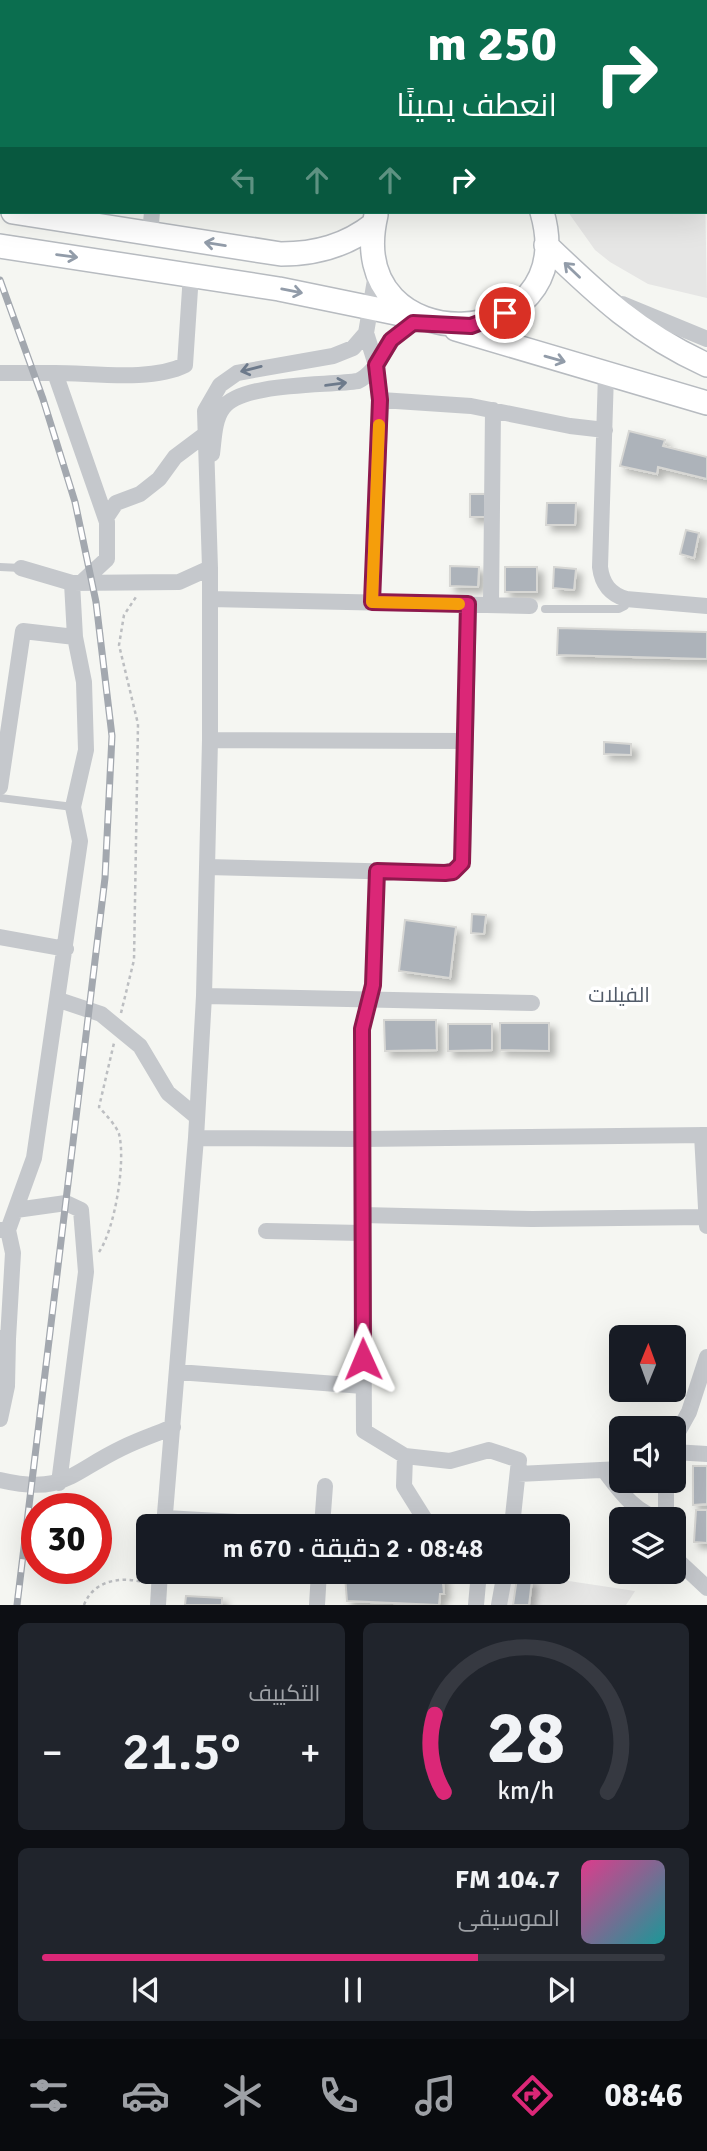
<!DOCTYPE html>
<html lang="ar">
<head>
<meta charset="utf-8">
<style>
	:root { --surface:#171b24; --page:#20242c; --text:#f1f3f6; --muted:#9ea1a6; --line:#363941; --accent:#db2777 }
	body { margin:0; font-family:Signika,Cairo,sans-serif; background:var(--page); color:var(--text); direction:rtl; height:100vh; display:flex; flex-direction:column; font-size:26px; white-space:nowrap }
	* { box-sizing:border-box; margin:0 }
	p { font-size:23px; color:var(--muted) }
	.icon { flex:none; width:38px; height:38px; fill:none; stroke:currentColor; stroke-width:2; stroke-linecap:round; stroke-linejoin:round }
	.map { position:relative; height:1605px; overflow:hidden; direction:ltr }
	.side { display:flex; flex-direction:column; gap:18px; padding:18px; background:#0d0f14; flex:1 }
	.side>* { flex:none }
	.top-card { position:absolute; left:0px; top:0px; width:707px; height:214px; box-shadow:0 7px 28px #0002; direction:rtl; background:#0b6e4f; color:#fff; overflow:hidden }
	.needle { width:46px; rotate:1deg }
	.controls { position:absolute; left:609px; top:1325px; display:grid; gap:14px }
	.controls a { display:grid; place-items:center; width:77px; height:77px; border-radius:10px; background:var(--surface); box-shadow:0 7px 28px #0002; font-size:35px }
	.speed { position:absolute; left:21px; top:1493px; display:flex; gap:14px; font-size:35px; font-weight:700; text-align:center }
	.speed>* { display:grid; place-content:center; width:91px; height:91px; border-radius:50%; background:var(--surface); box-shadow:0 7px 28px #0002; line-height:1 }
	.speed .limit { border:10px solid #d22; background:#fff; color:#111 }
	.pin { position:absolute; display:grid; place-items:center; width:60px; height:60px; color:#fff; margin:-30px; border:4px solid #fff; border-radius:50%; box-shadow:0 2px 7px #0007 }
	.me { position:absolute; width:77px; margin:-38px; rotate:359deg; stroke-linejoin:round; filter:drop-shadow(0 0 5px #0008) }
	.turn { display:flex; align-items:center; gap:24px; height:147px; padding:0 35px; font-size:32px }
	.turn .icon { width:91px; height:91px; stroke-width:2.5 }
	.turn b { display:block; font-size:49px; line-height:60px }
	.lanes { display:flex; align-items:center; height:66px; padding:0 35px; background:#0003; justify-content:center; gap:35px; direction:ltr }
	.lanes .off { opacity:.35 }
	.big { font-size:52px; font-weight:600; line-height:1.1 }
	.side .tile { flex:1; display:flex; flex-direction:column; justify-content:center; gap:10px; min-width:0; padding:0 24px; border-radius:10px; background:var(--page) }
	.side .dial { align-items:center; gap:0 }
	.dial svg { height:182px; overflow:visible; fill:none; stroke:var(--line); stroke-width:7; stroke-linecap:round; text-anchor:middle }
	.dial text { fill:var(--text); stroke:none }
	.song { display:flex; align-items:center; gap:21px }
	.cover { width:84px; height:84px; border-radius:10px; background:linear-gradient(135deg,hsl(330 70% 55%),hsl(180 70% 35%)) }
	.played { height:7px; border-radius:4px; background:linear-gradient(90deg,var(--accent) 70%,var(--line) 70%) }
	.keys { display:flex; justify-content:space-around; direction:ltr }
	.heat { display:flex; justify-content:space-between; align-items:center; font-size:38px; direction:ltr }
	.side .tiles { flex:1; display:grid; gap:18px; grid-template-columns:1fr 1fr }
	.tile:last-child { grid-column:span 2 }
	.trip { position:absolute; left:136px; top:1514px; width:434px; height:70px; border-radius:10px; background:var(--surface); box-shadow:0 7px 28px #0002; font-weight:600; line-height:70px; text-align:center; direction:rtl }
	.tab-bar { display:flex; height:112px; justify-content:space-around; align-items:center; background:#090b0e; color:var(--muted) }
	.tab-bar .icon { width:49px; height:49px }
	.tab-bar .on { color:var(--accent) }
	.tab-bar b { font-size:32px; color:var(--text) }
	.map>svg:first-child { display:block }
</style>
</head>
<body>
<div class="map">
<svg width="707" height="1605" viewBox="0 0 707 1605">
	<defs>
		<filter id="shadow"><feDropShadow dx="5.5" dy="5.5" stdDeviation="3.5" flood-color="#0004"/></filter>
	</defs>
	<rect width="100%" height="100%" fill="#f5f6f2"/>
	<path fill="#e6e6e5" d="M705,190l2,108 -59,-14 -38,-22 -15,-12 -27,-38h137z
		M509,1572l126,19 -9,14h-122z"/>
	<path fill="#adb3ba" stroke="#d7d7d4" stroke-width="2" filter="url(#shadow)" d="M629,431l36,9 -2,6 44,11v22l-49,-12 -1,7 -37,-8z
		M470,494h15v23h-15z
		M547,503h29l-1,22h-29z
		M686,530l13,3 -5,25 -14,-4z
		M450,566l29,1 -1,20 -28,-1z
		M505,567h32v25h-32z
		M554,567l22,2 -2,21 -21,-2z
		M558,628l149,4v27l-150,-4z
		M604,742l27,2v11l-27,-1z
		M472,914l14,1 -2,19 -13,-1z
		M405,920l51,7 -6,51 -51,-7z
		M384,1020h52l1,30 -52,1z
		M500,1023h49v28l-49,-1z
		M448,1024h44v26l-44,1z
		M693,1466h14v38l-14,1z
		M696,1510h11v33l-13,-1z
		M350,1572l92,1 2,21h-4l-1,11 -92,-4 -2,-25 4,1z
		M517,1578l15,2 -3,25h-16z
		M186,1596l36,2v7h-37z"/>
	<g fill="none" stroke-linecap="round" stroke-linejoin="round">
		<defs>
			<path id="secondary" d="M504,2v-2
				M534,2l1,-2
				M13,212l268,42c35,0 65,-8 93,-30
				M376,215c-35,150 208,142 166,-3
				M546,245c53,51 93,89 161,120
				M0,246l279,43 146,30
				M456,329l251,74"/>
		</defs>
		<use href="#secondary" stroke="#b7bbc0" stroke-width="26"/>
		<path stroke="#bcbec1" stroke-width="2.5" stroke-dasharray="3.5 3.5" stroke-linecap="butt" d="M121,1013l13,-53 4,-236 -19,-79 5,-30 12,-18
			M99,1252c16,-23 27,-91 20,-118 -3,-9 -14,-20 -20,-27l15,-64
			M84,1605c10,-26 39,-29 62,-22"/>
		<path stroke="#c5c8cc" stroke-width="8" d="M321,2v-2
			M404,2l6,-2
			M0,567l21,1
			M545,609h74l6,-3 1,-7
			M0,798l73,9"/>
		<path stroke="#c5c8cc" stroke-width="16" d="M566,0l8,2
			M52,2v-2
			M181,2v-2
			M439,2l1,-2
			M705,17l2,-8
			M705,31l2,2
			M705,55l2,-7
			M0,150h2
			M705,176h2
			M150,234l2,-22
			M622,304l85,35
			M366,333l10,32 5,35 -9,202
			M0,373h55l52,149v37l-26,24
			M55,373c38,0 96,9 130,-8l6,-91
			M606,374l-6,193c2,17 10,27 26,32l81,7
			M381,400l90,6 99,20 35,4
			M212,454c2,-15 2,-34 11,-46 19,-26 103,-22 135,-27 29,-14 28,-57 66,-58
			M106,518l10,-15 24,-9 19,-15 16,-22 28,-21
			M21,568l51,15 107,-1 31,-14
			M210,599l320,7
			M491,605l2,-195
			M210,740l256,1
			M0,787l23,-156 52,6
			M207,867l238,6 13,-5 5,-13 6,-251
			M377,871l-4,114 -11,44 2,402 41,25 -1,30 25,40
			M0,937l66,12
			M204,996l328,7
			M59,1000l42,14 39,32 28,47 29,24
			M702,1135l5,91
			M196,1138l166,1 345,-4
			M16,1210l50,-7 15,7 5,62 -27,211
			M362,1215l170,4 174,-2
			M0,1230h8l5,23 -5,86
			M8,1230l26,-72 46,-317 -7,-34 13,-57 -2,-68 -9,-45 -3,-54
			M266,1231l96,2
			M178,1372l185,14
			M0,1419l7,-33 1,-47 -8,-1
			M674,1439l15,-27 18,-55
			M674,1452l33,2
			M405,1456l45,5 39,-11 30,10 -7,66
			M604,1470c15,20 33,46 59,49
			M518,1474l103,-5
			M0,1480c64,15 70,-7 122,-32 16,-8 34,-14 51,-21
			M165,1518l145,8
			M666,1519v-39
			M164,1526l32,-388 8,-142 6,-256v-172l-5,-157 15,-26 17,-12 96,-17 20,-8 13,-15 11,-65
			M322,1526l3,-40
			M674,1557l33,31
			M158,1605l2,-33
			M317,1605l2,-33
			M476,1605l3,-33
			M499,1605l6,-33"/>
		<use href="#secondary" stroke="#fff" stroke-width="23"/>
		<defs>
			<path id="rail" d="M0,280l43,119 32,103 21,100 16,134 -7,142 -88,727"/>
		</defs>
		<use href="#rail" stroke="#a3a8af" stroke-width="7"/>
		<use href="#rail" stroke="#fff" stroke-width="4.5" stroke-dasharray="13" stroke-linecap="butt"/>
	</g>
	<defs><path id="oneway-shaft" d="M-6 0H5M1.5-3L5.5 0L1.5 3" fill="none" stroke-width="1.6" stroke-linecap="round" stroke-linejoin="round" transform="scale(1.75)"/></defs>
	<g stroke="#929ca9">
		<use href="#oneway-shaft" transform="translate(215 244) rotate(-171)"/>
		<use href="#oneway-shaft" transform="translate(67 256) rotate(8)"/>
		<use href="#oneway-shaft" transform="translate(572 270) rotate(-136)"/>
		<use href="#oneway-shaft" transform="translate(292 291) rotate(11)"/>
		<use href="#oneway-shaft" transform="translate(555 359) rotate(16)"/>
	</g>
	<g stroke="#6d7a8b">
		<use href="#oneway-shaft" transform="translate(251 369) rotate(166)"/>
		<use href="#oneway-shaft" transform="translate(336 384) rotate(-8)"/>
	</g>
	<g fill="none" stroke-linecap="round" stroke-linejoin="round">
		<defs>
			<path id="route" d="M363,1359l-1,-330 11,-44 4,-114 68,2 8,-1 9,-9 6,-259 -96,-2 8,-202 -4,-35 15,-25 22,-17 58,3 34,-13"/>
		</defs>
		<use href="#route" stroke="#8e194d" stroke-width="18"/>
		<use href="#route" stroke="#db2777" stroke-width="12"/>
		<path stroke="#f59e0b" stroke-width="12" d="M379,425l-7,177 87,2"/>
	</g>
	<g text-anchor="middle" stroke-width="7" stroke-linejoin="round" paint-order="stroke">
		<g font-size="21" fill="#515b69" stroke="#fff">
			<text x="619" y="1002">الفيلات</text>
		</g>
	</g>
</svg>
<div class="controls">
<a><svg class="needle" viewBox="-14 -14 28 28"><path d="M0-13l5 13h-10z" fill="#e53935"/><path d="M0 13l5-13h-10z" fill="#9ea1a6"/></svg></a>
<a><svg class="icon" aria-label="sound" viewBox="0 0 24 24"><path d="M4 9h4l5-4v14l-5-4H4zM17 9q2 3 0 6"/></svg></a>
<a><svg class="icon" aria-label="layers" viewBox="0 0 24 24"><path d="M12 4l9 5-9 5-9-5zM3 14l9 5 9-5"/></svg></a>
</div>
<div class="speed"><div class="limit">30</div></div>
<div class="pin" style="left:505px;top:313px;background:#d93025"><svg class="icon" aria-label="arrive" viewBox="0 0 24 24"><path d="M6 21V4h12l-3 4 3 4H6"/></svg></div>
<svg class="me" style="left:363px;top:1359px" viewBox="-20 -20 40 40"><path d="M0-17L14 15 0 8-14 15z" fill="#db2777" stroke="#fff" stroke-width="4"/></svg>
<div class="trip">08:48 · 2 دقيقة · 670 m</div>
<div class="top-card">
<div class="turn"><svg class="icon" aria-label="right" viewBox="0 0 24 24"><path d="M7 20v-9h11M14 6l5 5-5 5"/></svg><div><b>250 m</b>انعطف يمينًا</div></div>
<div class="lanes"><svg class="icon off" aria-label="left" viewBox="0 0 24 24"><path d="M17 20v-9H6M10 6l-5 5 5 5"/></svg><svg class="icon off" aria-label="ahead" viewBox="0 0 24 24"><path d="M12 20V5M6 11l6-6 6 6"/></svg><svg class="icon off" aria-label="ahead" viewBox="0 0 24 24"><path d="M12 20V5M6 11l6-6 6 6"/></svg><svg class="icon" aria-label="right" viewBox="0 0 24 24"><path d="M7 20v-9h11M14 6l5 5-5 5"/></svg></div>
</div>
</div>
<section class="side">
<div class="tiles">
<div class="tile dial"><svg viewBox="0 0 100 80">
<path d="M14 69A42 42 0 1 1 86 69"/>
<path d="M14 69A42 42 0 0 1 10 35" stroke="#db2777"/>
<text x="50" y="56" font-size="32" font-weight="700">28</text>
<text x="50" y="72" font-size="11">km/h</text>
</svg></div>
<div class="tile"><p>التكييف</p>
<div class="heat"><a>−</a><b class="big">21.5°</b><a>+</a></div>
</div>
<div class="tile">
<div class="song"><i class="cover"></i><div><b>104.7 FM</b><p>الموسيقى</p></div></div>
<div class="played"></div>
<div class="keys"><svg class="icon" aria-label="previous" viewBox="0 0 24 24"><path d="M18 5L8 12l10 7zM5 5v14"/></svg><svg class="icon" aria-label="pause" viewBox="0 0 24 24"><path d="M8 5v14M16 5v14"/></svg><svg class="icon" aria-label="next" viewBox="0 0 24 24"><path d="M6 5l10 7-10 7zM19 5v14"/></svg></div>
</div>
</div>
</section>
<nav class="tab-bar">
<b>08:46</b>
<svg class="icon on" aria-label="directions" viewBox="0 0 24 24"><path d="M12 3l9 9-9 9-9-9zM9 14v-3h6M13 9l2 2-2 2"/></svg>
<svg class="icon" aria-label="music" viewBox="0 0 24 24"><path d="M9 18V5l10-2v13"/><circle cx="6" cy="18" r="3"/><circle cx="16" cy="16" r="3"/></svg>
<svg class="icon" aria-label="phone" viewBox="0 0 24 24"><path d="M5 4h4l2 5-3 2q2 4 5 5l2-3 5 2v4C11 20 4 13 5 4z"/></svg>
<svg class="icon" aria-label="climate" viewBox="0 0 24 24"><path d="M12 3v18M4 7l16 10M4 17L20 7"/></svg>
<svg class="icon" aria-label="car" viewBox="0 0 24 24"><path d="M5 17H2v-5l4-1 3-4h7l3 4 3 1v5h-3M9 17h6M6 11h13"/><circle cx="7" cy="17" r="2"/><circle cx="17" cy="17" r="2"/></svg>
<svg class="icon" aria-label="filters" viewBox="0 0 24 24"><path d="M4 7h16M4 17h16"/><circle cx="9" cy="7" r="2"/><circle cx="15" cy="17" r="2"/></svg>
</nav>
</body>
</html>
